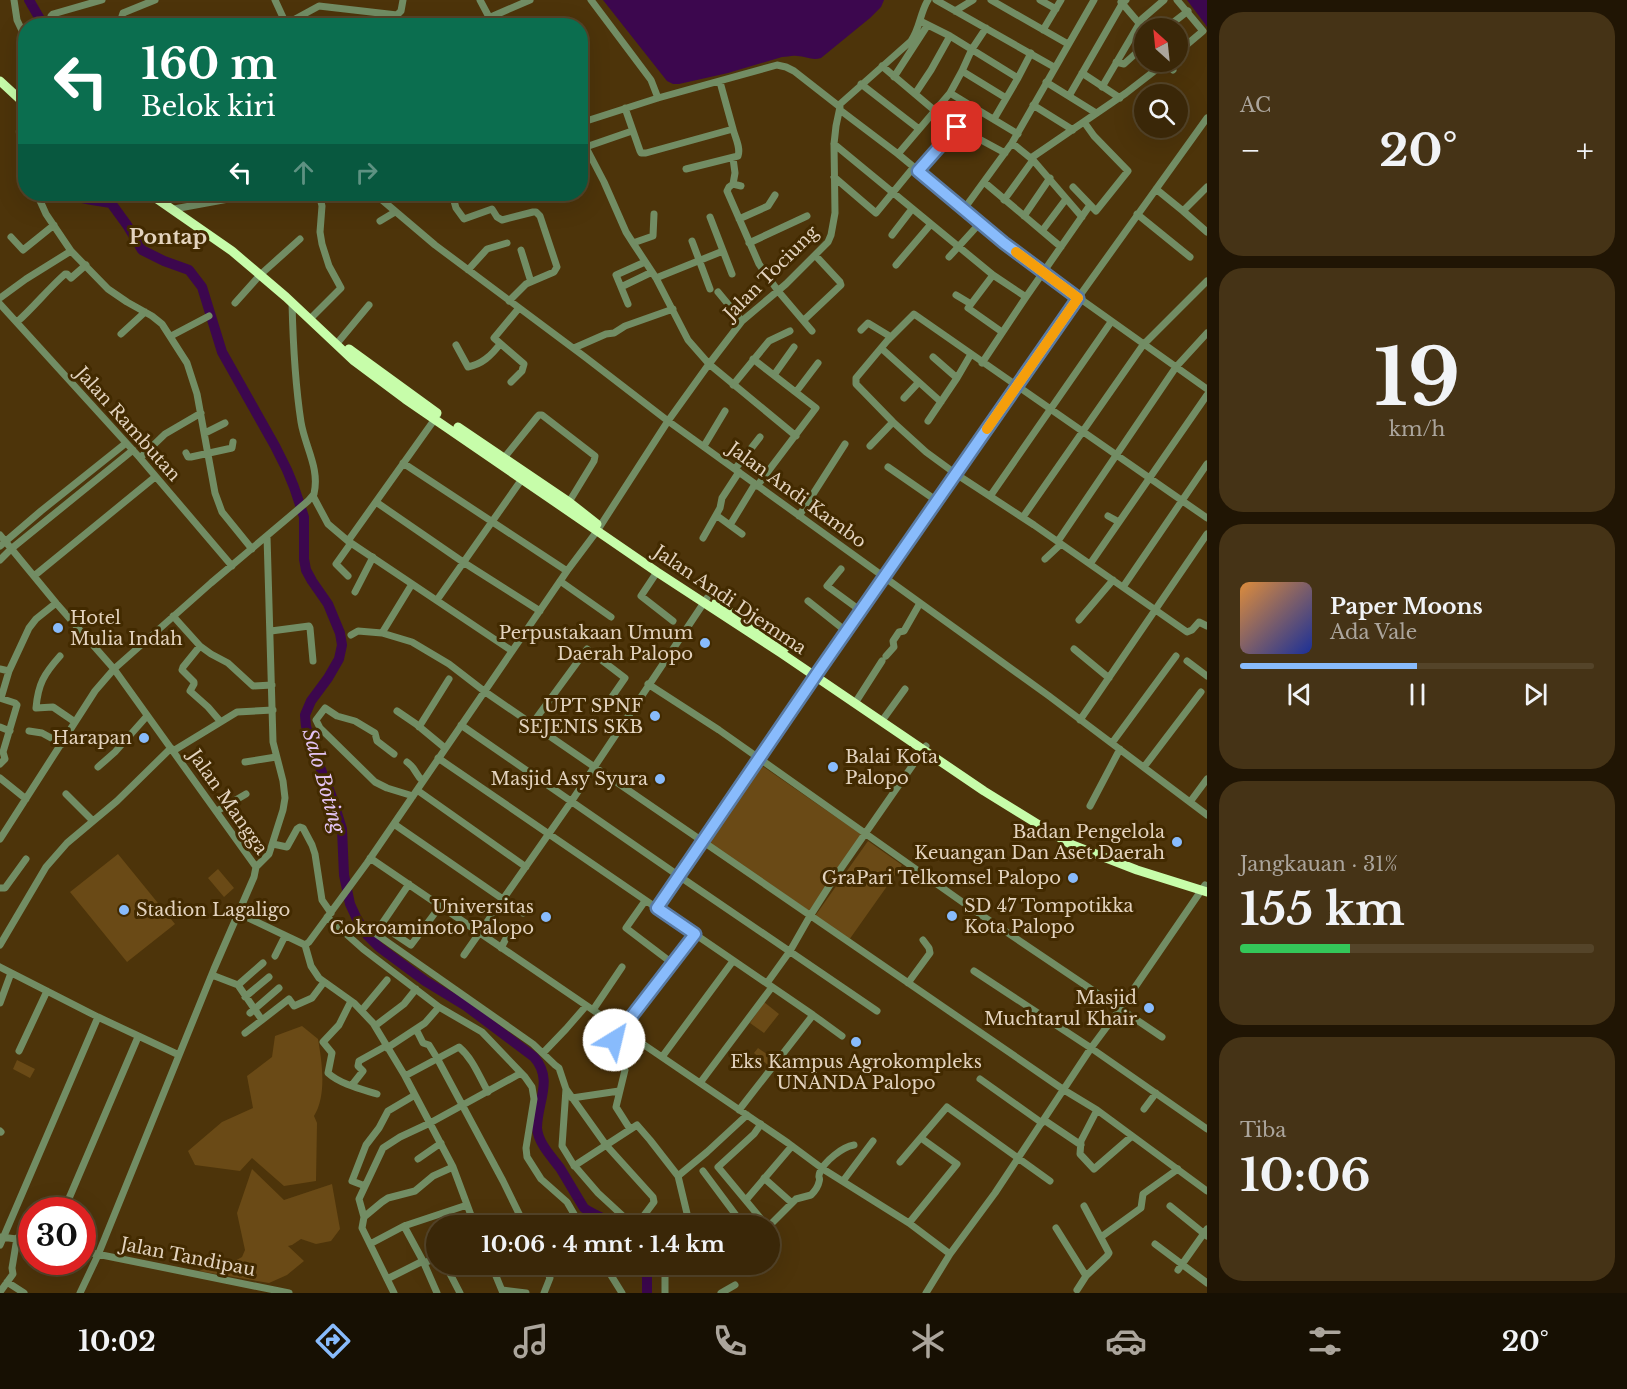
<!DOCTYPE html>
<html lang="id">
<head>
<meta charset="utf-8">
<style>
	:root { --surface:#3a2708; --page:#453316; --text:#f1f3f6; --muted:#aba59c; --line:#544429; --accent:#88bbfc }
	body { margin:0; font-family:"Libre Baskerville",serif; background:var(--page); color:var(--text); height:100vh; display:flex; flex-direction:column; font-size:22px; white-space:nowrap }
	* { box-sizing:border-box; margin:0 }
	p { font-size:20px; color:var(--muted) }
	.icon { flex:none; width:33px; height:33px; fill:none; stroke:currentColor; stroke-width:2; stroke-linecap:round; stroke-linejoin:round }
	.map { position:relative; flex:1; overflow:hidden }
	.details { display:flex; flex-direction:column; gap:12px; padding:12px; background:#201504; width:420px }
	.details>* { flex:none }
	.hud { position:absolute; left:18px; top:18px; width:570px; height:183px; border-radius:24px; box-shadow:0 6px 24px #0002,0 0 0 2px var(--line); background:#0b6e4f; color:#fff; overflow:hidden }
	.needle { width:39px; rotate:333deg }
	.buttons { position:absolute; left:1134px; top:18px; display:grid; gap:12px }
	.buttons a { display:grid; place-items:center; width:54px; height:54px; border-radius:50%; background:var(--surface); box-shadow:0 6px 24px #0002,0 0 0 2px var(--line); font-size:30px }
	.speed { position:absolute; left:18px; top:1197px; display:flex; gap:12px; font-size:30px; font-weight:700; text-align:center }
	.speed>* { display:grid; place-content:center; width:78px; height:78px; border-radius:50%; background:var(--surface); box-shadow:0 6px 24px #0002,0 0 0 2px var(--line); line-height:1 }
	.speed .limit { border:9px solid #d22; background:#fff; color:#111 }
	.pin { position:absolute; display:grid; place-items:center; width:51px; height:51px; color:#fff; margin:-26px; border-radius:12px; box-shadow:0 3px 9px #0006 }
	.me { position:absolute; width:66px; margin:-33px; rotate:36deg; stroke-linejoin:round; filter:drop-shadow(0 0 4px #0008) }
	.turn { display:flex; align-items:center; gap:21px; height:126px; padding:0 24px; font-size:27px }
	.turn .icon { width:78px; height:78px; stroke-width:2.5 }
	.turn b { display:block; font-size:42px; line-height:51px }
	.lanes { display:flex; align-items:center; height:57px; padding:0 24px; background:#0003; justify-content:center; gap:30px; direction:ltr }
	.lanes .off { opacity:.35 }
	.big { font-size:45px; font-weight:700; line-height:1.1 }
	.details .card { flex:1; display:flex; flex-direction:column; justify-content:center; gap:9px; min-width:0; padding:0 21px; border-radius:24px; background:var(--page) }
	.details .dial { align-items:center; gap:0 }
	.dial b { font-size:78px; line-height:1 }
	.song { display:flex; align-items:center; gap:18px }
	.cover { width:72px; height:72px; border-radius:9px; background:linear-gradient(135deg,hsl(30 70% 55%),hsl(230 70% 35%)) }
	.played { height:6px; border-radius:3px; background:linear-gradient(90deg,var(--accent) 50%,var(--line) 50%) }
	.keys { display:flex; justify-content:space-around; direction:ltr }
	.heat { display:flex; justify-content:space-between; align-items:center; font-size:33px; direction:ltr }
	.charge { height:9px; border-radius:4px; background:linear-gradient(90deg,#34c759 31%,var(--line) 0) }
	.trip { position:absolute; left:426px; top:1215px; width:354px; height:60px; border-radius:30px; background:var(--surface); box-shadow:0 6px 24px #0002,0 0 0 2px var(--line); font-weight:700; line-height:60px; text-align:center }
	.dock { display:flex; height:96px; justify-content:space-around; align-items:center; background:#171003; color:var(--muted) }
	.dock .icon { width:42px; height:42px }
	.dock .active { color:var(--accent) }
	.dock b { font-size:27px; color:var(--text) }
	main { display:flex; flex:1; min-height:0 }
	.map>svg:first-child { display:block }
</style>
</head>
<body>
<main>
<div class="map">
<svg width="1207" height="1293" viewBox="0 0 1207 1293">
	<rect width="100%" height="100%" fill="#4d340a"/>
	<path fill="#6a4a16" d="M761,765l101,70 -53,76 -101,-69z
		M868,841l34,24 -53,75 -34,-24z
		M118,854l57,70 -48,38 -57,-70z
		M218,869l16,19 -10,9 -16,-19z
		M764,1002l15,12 -15,19 -14,-10z
		M302,1026l16,13c4,23 9,56 -4,77l3,7 -1,58 -32,5 -32,-28 -12,13 -45,-6 -7,-14 34,-29 31,-14 -6,-32 25,-19 3,-21z
		M758,1048l16,11 -5,7 -15,-13z
		M17,1060l18,9 -5,9 -17,-9z
		M252,1169l32,31 48,-16 8,45 -9,12 -15,3 -15,-5 -9,6 -4,1 16,15 -17,14 -18,8 -70,-12 25,-10 9,1 9,-5 3,-7 -8,-37z"/>
	<path fill="#3c074e" d="M603,0h281l-3,7 -11,11 -49,40c-9,3 -15,-2 -24,-2 -5,-1 -10,1 -15,1l-54,16 -49,11h-6l-6,-3z
		M1187,0h20v27l-2,-3z"/>
	<g fill="none" stroke-linecap="round" stroke-linejoin="round">
		<path stroke="#3c074e" stroke-width="10" d="M29,0l15,26
			M63,194l29,6 19,3 16,22 15,25 22,11 25,9 13,17 20,65 53,94 12,24 7,17 10,30v42l2,11 6,11 16,23 12,29 2,12 -3,14 -11,19 -17,23 -6,14 1,11 6,21 20,50 10,32 2,46 6,29 6,13 11,18 12,12 46,34 41,25 68,51c20,23 3,45 3,71 1,15 15,29 23,40 8,13 16,27 24,40 10,7 22,11 33,18
			M642,1264l5,13v16"/>
		<path stroke="#728d64" stroke-width="7" d="M14,0l3,20 9,19
			M275,0l12,26
			M480,0l9,17
			M591,0l60,80 7,18
			M936,0l118,67
			M991,0l77,44
			M1040,0l16,9
			M1177,0l26,31 -25,21
			M1121,2l23,27
			M955,11l18,-11
			M920,21l30,15 68,42 13,-25
			M286,24l33,-18 78,9 4,-4 2,-11
			M55,26l-4,-10 2,-2 49,-14
			M123,26l-1,-10 1,-3 32,-13
			M470,26l60,-26
			M1166,28l22,-17
			M1043,30l18,-30
			M1116,62l8,2 20,-18
			M1167,62l6,8
			M882,66l52,44
			M962,71l44,27
			M1082,73l38,25
			M894,77l33,-51
			M1046,82l50,31
			M861,84l58,45
			M1102,87l40,-68 22,-19
			M950,93l23,14
			M915,94l16,-24 19,-34
			M1069,96l53,-92 4,-4
			M839,105l72,-64c9,-13 9,-28 17,-41
			M1033,105l40,25
			M625,108l15,43 1,2h5l87,-24 -13,-47
			M840,110l58,44 132,109 177,126
			M26,113c-12,14 -5,30 0,46
			M994,119l24,-41
			M957,127l48,26
			M580,136l24,46 22,50 7,11 23,35 32,62 21,24 87,72
			M1012,143l21,17 49,57
			M834,144l159,131 33,22
			M580,149l52,-18
			M898,154l52,-61 12,-22 10,-22 14,-21
			M733,158l2,15 -2,11
			M1031,158l95,-65 40,-31
			M686,169l52,-13c3,-8 -3,-19 -5,-27
			M918,171l55,-64 45,27
			M834,177l42,36 37,-45
			M984,182l77,65
			M741,186l-8,-2 -4,3 -2,4 32,73 19,27 34,40
			M1073,187l23,24 32,-40 -34,-35 -10,-14
			M1207,187l-24,24 24,21
			M1156,189l27,22
			M37,194l9,20 25,37 37,38 19,13 25,14 10,8 25,39 10,31 18,99 7,19 30,37
			M375,194l60,51 150,112 83,64 381,275 158,119
			M452,194l4,14 8,11 28,-10 5,8 5,3 31,-8h3l4,4 17,51 -3,5 -28,12 -17,17
			M1004,200l29,-40
			M174,209l82,-15
			M964,209l48,-66 82,-143
			M1137,214l53,43
			M1024,216l26,-38
			M710,217l22,57
			M739,219l29,-13 7,-11
			M380,221l15,-9
			M1042,231l24,-32
			M892,235l20,-26
			M11,237l12,13 31,-25
			M692,241l18,48
			M633,243l20,-7 1,-22
			M749,243l58,-27
			M521,250l10,32
			M949,257l31,-34
			M896,265l35,-41
			M468,270l19,-21 20,-6
			M993,275l-25,33 34,24
			M656,278l67,-27
			M621,287l-5,-12 29,-13
			M718,292l24,29
			M956,295l15,9
			M0,298l26,-19 45,-28
			M235,303l25,-28 40,-36
			M0,304l140,154 92,108
			M628,304l-7,-17 31,-15
			M310,319l31,-31 -12,-22 -7,-22 -2,-12 2,-26 -3,-12
			M804,320l37,-35 -1,-3 -25,-27
			M17,322c17,-15 31,-33 48,-48h2l4,4 15,-13
			M861,330l7,-7 23,14
			M121,334l24,-22
			M171,336l38,-20
			M339,341l30,-36
			M456,345l12,22c14,-3 23,-11 32,-23
			M574,348l32,-14 8,-1 11,-7 48,-17
			M881,348l60,54
			M753,359l63,49 -59,78
			M982,363l44,-66 64,-92
			M774,375l20,-28
			M957,378l14,-24
			M511,382l11,-11 2,-7 -30,-26 25,-30
			M733,385l36,-44 21,-10
			M796,392l22,-29
			M904,398l14,-15
			M928,421l29,-43 -24,-21
			M205,433l20,-10
			M704,446l21,-35
			M870,446l23,-24
			M186,453l2,4h3l41,-9 1,-6
			M140,458l25,-24 36,-21
			M504,458l33,-41 2,-2h3l53,41 -1,5 -25,41
			M403,463l164,108
			M888,467l49,34
			M735,469l25,-32
			M991,495l120,-173
			M313,496l15,28 20,17 164,110
			M376,502l87,60 77,49
			M716,515l26,19
			M799,516l46,-72
			M1108,516l11,6
			M1023,517l120,-172 64,-64
			M1207,518l-293,-204 -27,27 -31,37v6l37,38 33,30 30,22 78,51 153,107 5,-2 7,-8 8,4
			M730,525l25,-41
			M0,535l56,68 58,66 142,198 -2,10 -40,92 -116,286 -18,38
			M703,538l17,-30 2,-10 17,-26
			M348,541l89,-125
			M1058,541l118,-174 31,-34
			M0,546l41,-35 85,-68
			M1045,559l16,-15
			M0,560l11,-11 122,-99
			M1090,564l117,-169
			M841,569l-14,17 34,25
			M657,572l-16,24 32,25
			M34,576l121,-99
			M348,576l-12,-12 15,-21
			M560,581l51,36
			M1123,587l84,-123
			M355,592l18,-35
			M437,600l85,-121
			M808,601l39,31
			M173,616l27,30
			M1079,620l34,-40
			M271,631l38,-5 1,2 3,33
			M382,633l30,9 37,22 35,27 580,399 33,20 110,81
			M351,635l7,-4 24,2 30,-49
			M1074,649l35,29
			M60,656c-16,18 -22,28 -24,52l17,-1 22,15
			M886,656l8,-9 -1,-6 6,-9 5,-1 16,-28
			M1187,661l20,15
			M0,669l9,2 -8,27
			M9,671l20,-43 7,-9 20,-16
			M648,684l71,46 249,176 194,131
			M0,698l15,5 2,2 -14,47 2,7 -5,5
			M857,700l25,-39
			M397,711l19,13 29,24
			M884,718l21,-29
			M1080,720l127,-186
			M220,721l-12,-14 -18,-16 4,-7v-2l-12,-12 1,-3 17,-21 11,8 17,9 25,23 19,-1
			M532,724l55,-75 38,29 -18,26
			M461,725l218,151 198,135
			M0,727l10,4
			M419,727l30,-48
			M29,731l13,2 20,11
			M1112,743l64,-87
			M173,751l64,-39 36,-2
			M394,754l-17,-13 -2,-8 -20,-12 -18,-5 -12,-8 -9,12 4,8 55,54 12,6 26,8
			M438,758l375,257 29,21
			M245,762l31,-5
			M407,762c10,7 8,13 16,19
			M98,767l17,-15 32,-36
			M1144,767l57,-75
			M0,778l26,21
			M417,790l109,77
			M66,794l27,27
			M1190,802l17,-23
			M1090,806l30,-57
			M217,811l29,-17
			M394,824l129,89
			M0,839l95,-148 19,-22 97,-86 97,-82 6,-7c6,-26 -9,-47 -13,-72 -6,-39 -8,-80 -9,-119
			M273,844l14,3 10,-18 3,-2 3,1 9,17 3,9 7,46 9,13
			M370,858l418,285 35,26 86,54 41,31
			M256,867l13,-13 14,-44 2,-12 -2,-17 -10,-39 -6,-206
			M409,884l-32,47 -1,3 157,110 22,21 4,3 7,21 40,56 47,52 1,5 -18,24
			M0,888h5l21,-29
			M645,901l-19,27 46,35
			M657,908l161,-236 260,-374 129,-180
			M238,913l63,30 4,2 4,-3 58,-79 200,-292 30,-40 71,-110 41,-57 33,-43 44,-37 42,-42 3,-7 4,-22 -1,-69 2,-18 4,-19 -46,-36 -8,-4 -9,-2 -119,33 -78,25
			M327,917l36,32 76,58 43,25 43,45 7,10 2,12 -8,49 1,9 14,22 26,23 14,24
			M489,919l20,14 -8,15
			M381,925l30,20 30,-40
			M0,945l46,-78 21,-24 50,-42 54,-53
			M305,945l6,21 8,12 35,25 19,20 32,53 48,91 22,59
			M464,955l107,-153 136,-204
			M275,956l10,-20
			M0,967l98,50 81,38
			M974,971l117,77 116,81
			M212,975l26,10 25,-22
			M767,983l23,-32 20,-35 25,-39 91,-131
			M908,983l22,-30 -1,-5 -6,-8
			M238,985l24,35 27,-21 5,7 18,-8 12,-16
			M245,997l24,-20
			M351,1001l-12,24 -16,17 9,11 -4,20c12,11 33,16 49,21
			M0,1003l11,-30
			M362,1010l25,-30
			M593,1010l29,-43
			M250,1013l29,-25
			M375,1026l29,-22 12,-15
			M416,1029l7,14 6,2 8,13 66,123 22,45
			M245,1033l17,-13
			M387,1048l38,-25 14,-16
			M19,1051l28,-60
			M543,1053l23,-24 20,-23
			M662,1057l71,-96
			M405,1076l54,-29c14,12 20,29 29,45
			M980,1079l62,44
			M700,1083l72,-96
			M352,1085l11,-14 -5,-5 1,-5 27,-15
			M566,1089l-4,57 11,18 25,29 26,24 10,9
			M572,1098l47,-7
			M1144,1109l12,-16
			M739,1110l74,-95
			M1097,1110l-16,31 -1,13 14,15 38,-33
			M1044,1120l37,25
			M761,1124l-7,10 -36,33 49,59
			M630,1129l-14,-22 9,-37 -11,-33 81,-103
			M0,1131l1,1
			M418,1159l23,-16
			M900,1162l47,-55 103,74
			M574,1166l63,-41 13,15 28,36 12,50
			M703,1171l41,55
			M678,1176l29,-24 40,-37
			M764,1178l28,25
			M843,1181l30,-40
			M365,1186l-13,-5 14,-36 13,-17 9,-17 27,-16
			M746,1200l46,-54
			M1170,1206l37,30
			M64,1210l74,-173
			M364,1217l-5,-18 24,-51 17,-11 30,-14 91,-50
			M909,1223l48,-59 -36,-26
			M404,1226l19,35 14,32
			M511,1226l11,-6
			M769,1226l27,-27 15,-4c3,-3 7,-8 8,-13 2,-6 -2,-3 1,-10 5,-11 22,-25 34,-27
			M1056,1228l30,48 21,-20 2,-3 -25,-47
			M1,1237l31,4
			M1101,1237l40,-29 2,-14 35,-25
			M370,1244l34,-18 63,-21
			M1155,1244l52,39
			M0,1245l98,-228
			M82,1251l207,42
			M424,1263l12,-5
			M445,1264l15,29
			M491,1264l12,29
			M544,1264l6,14 -6,15
			M604,1264l18,29
			M663,1264l2,8v21
			M1178,1270l29,-41
			M665,1272l13,-8
			M387,1279l36,-18
			M7,1282l17,11
			M502,1290l24,3
			M1077,1290l9,-14
			M0,1292l13,-18 -1,-6 5,-30
			M394,1293l-32,-65 2,-11 18,-15 6,-4 27,-7 18,-15 20,-9
			M721,1293l14,-8
			M926,1293l24,-39 45,-61 96,-145 29,-39 85,-124"/>
		<path stroke="#c7fdaa" stroke-width="9" d="M0,81l26,24
			M150,194l82,57 54,46 68,64 51,38 252,173 124,81 203,138 86,53 67,26 70,22
			M349,349l88,64
			M458,427l111,75 28,22
			M716,603l45,28 24,17"/>
	</g>
	<g fill="none" stroke-linecap="round" stroke-linejoin="round">
		<defs>
			<path id="route" d="M614,1040l1,-5 6,-5 74,-96 -38,-26 161,-236 260,-374 -74,-55 -86,-72 39,-44"/>
		</defs>
		<use href="#route" stroke="#587aa4" stroke-width="15"/>
		<use href="#route" stroke="#88bbfc" stroke-width="10"/>
		<path stroke="#f59e0b" stroke-width="10" d="M987,429l91,-131 -62,-46"/>
	</g>
	<g fill="#88bbfc" stroke="#422a00" stroke-width="2">
		<circle cx="58" cy="628" r="6"/>
		<circle cx="705" cy="643" r="6"/>
		<circle cx="655" cy="716" r="6"/>
		<circle cx="144" cy="738" r="6"/>
		<circle cx="833" cy="767" r="6"/>
		<circle cx="660" cy="779" r="6"/>
		<circle cx="1177" cy="842" r="6"/>
		<circle cx="1073" cy="878" r="6"/>
		<circle cx="124" cy="910" r="6"/>
		<circle cx="952" cy="916" r="6"/>
		<circle cx="546" cy="917" r="6"/>
		<circle cx="1149" cy="1008" r="6"/>
		<circle cx="856" cy="1042" r="6"/>
	</g>
	<g text-anchor="middle" stroke-width="6" stroke-linejoin="round" paint-order="stroke">
		<g font-size="18" fill="#e3d3be" stroke="#422a00">
			<text transform="translate(771 273) rotate(-45)" y="6">Jalan Tociung</text>
			<text transform="translate(128 424) rotate(48)" y="6">Jalan Rambutan</text>
			<text transform="translate(797 495) rotate(36)" y="6">Jalan Andi Kambo</text>
			<text transform="translate(730 600) rotate(34)" y="6">Jalan Andi Djemma</text>
			<text transform="translate(228 802) rotate(55)" y="6">Jalan Mangga</text>
			<text transform="translate(188 1257) rotate(11)" y="6">Jalan Tandipau</text>
		</g>
		<g font-size="18" fill="#e3d3be" stroke="#422a00" text-anchor="end">
			<text x="70" y="624" text-anchor="start">Hotel<tspan x="70" dy="21">Mulia Indah</tspan></text>
			<text x="693" y="639">Perpustakaan Umum<tspan x="693" dy="21">Daerah Palopo</tspan></text>
			<text x="643" y="712">UPT SPNF<tspan x="643" dy="21">SEJENIS SKB</tspan></text>
			<text x="132" y="744">Harapan</text>
			<text x="845" y="763" text-anchor="start">Balai Kota<tspan x="845" dy="21">Palopo</tspan></text>
			<text x="648" y="785">Masjid Asy Syura</text>
			<text x="1165" y="838">Badan Pengelola<tspan x="1165" dy="21">Keuangan Dan Aset Daerah</tspan></text>
			<text x="1061" y="884">GraPari Telkomsel Palopo</text>
			<text x="964" y="912" text-anchor="start">SD 47 Tompotikka<tspan x="964" dy="21">Kota Palopo</tspan></text>
			<text x="534" y="913">Universitas<tspan x="534" dy="21">Cokroaminoto Palopo</tspan></text>
			<text x="136" y="916" text-anchor="start">Stadion Lagaligo</text>
			<text x="1137" y="1004">Masjid<tspan x="1137" dy="21">Muchtarul Khair</tspan></text>
			<text x="856" y="1068" text-anchor="middle">Eks Kampus Agrokompleks<tspan x="856" dy="21">UNANDA Palopo</tspan></text>
		</g>
		<g font-size="20" font-style="italic" fill="#e3c3f2" stroke="#422a00">
			<text transform="translate(324 781) rotate(74)" y="7">Salo Boting</text>
		</g>
		<g font-size="21" font-weight="bold" fill="#e3d3be" stroke="#422a00">
			<text x="168" y="244">Pontap</text>
		</g>
	</g>
</svg>
<div class="buttons">
<a><svg class="needle" viewBox="-14 -14 28 28"><path d="M0-13l5 13h-10z" fill="#e53935"/><path d="M0 13l5-13h-10z" fill="#aba59c"/></svg></a>
<a><svg class="icon" aria-label="search" viewBox="0 0 24 24"><circle cx="10" cy="10" r="6"/><path d="M15 15l6 6"/></svg></a>
</div>
<div class="speed"><div class="limit">30</div></div>
<div class="pin" style="left:957px;top:127px;background:#d93025"><svg class="icon" aria-label="arrive" viewBox="0 0 24 24"><path d="M6 21V4h12l-3 4 3 4H6"/></svg></div>
<svg class="me" style="left:614px;top:1040px" viewBox="-20 -20 40 40"><circle r="19" fill="#fff"/><path d="M0-13L10 11 0 6-10 11z" fill="#88bbfc"/></svg>
<div class="trip">10:06 · 4 mnt · 1.4 km</div>
<div class="hud">
<div class="turn"><svg class="icon" aria-label="left" viewBox="0 0 24 24"><path d="M17 20v-9H6M10 6l-5 5 5 5"/></svg><div><b>160 m</b>Belok kiri</div></div>
<div class="lanes"><svg class="icon" aria-label="left" viewBox="0 0 24 24"><path d="M17 20v-9H6M10 6l-5 5 5 5"/></svg><svg class="icon off" aria-label="ahead" viewBox="0 0 24 24"><path d="M12 20V5M6 11l6-6 6 6"/></svg><svg class="icon off" aria-label="right" viewBox="0 0 24 24"><path d="M7 20v-9h11M14 6l5 5-5 5"/></svg></div>
</div>
</div>
<section class="details">
<div class="card"><p>AC</p>
<div class="heat"><a>−</a><b class="big">20°</b><a>+</a></div>
</div>
<div class="card dial"><b>19</b><p>km/h</p></div>
<div class="card">
<div class="song"><i class="cover"></i><div><b>Paper Moons</b><p>Ada Vale</p></div></div>
<div class="played"></div>
<div class="keys"><svg class="icon" aria-label="previous" viewBox="0 0 24 24"><path d="M18 5L8 12l10 7zM5 5v14"/></svg><svg class="icon" aria-label="pause" viewBox="0 0 24 24"><path d="M8 5v14M16 5v14"/></svg><svg class="icon" aria-label="next" viewBox="0 0 24 24"><path d="M6 5l10 7-10 7zM19 5v14"/></svg></div>
</div>
<div class="card"><p>Jangkauan · 31%</p><b class="big">155 km</b><div class="charge"></div></div>
<div class="card"><p>Tiba</p><b class="big">10:06</b></div>
</section>
</main>
<nav class="dock">
<b>10:02</b>
<svg class="icon active" aria-label="directions" viewBox="0 0 24 24"><path d="M12 3l9 9-9 9-9-9zM9 14v-3h6M13 9l2 2-2 2"/></svg>
<svg class="icon" aria-label="music" viewBox="0 0 24 24"><path d="M9 18V5l10-2v13"/><circle cx="6" cy="18" r="3"/><circle cx="16" cy="16" r="3"/></svg>
<svg class="icon" aria-label="phone" viewBox="0 0 24 24"><path d="M5 4h4l2 5-3 2q2 4 5 5l2-3 5 2v4C11 20 4 13 5 4z"/></svg>
<svg class="icon" aria-label="climate" viewBox="0 0 24 24"><path d="M12 3v18M4 7l16 10M4 17L20 7"/></svg>
<svg class="icon" aria-label="car" viewBox="0 0 24 24"><path d="M5 17H2v-5l4-1 3-4h7l3 4 3 1v5h-3M9 17h6M6 11h13"/><circle cx="7" cy="17" r="2"/><circle cx="17" cy="17" r="2"/></svg>
<svg class="icon" aria-label="filters" viewBox="0 0 24 24"><path d="M4 7h16M4 17h16"/><circle cx="9" cy="7" r="2"/><circle cx="15" cy="17" r="2"/></svg>
<b>20°</b>
</nav>
</body>
</html>
